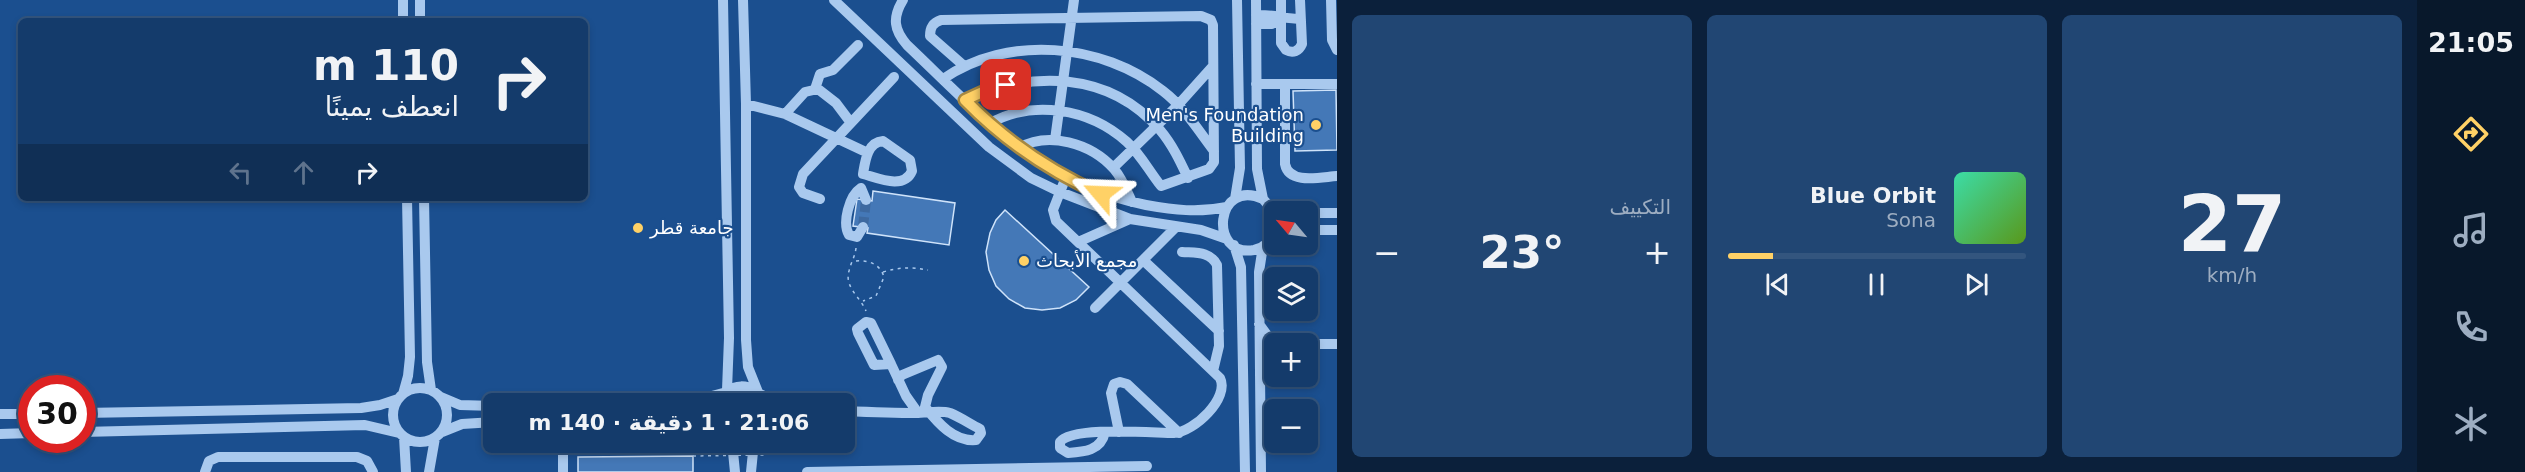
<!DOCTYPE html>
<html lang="ar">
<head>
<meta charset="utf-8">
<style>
	:root { --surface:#143b6b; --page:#214673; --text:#f1f3f6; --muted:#9dadc1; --line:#33557e; --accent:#ffd166 }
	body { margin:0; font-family:"DejaVu Sans","Noto Naskh Arabic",sans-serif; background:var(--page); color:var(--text); direction:rtl; height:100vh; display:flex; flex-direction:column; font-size:22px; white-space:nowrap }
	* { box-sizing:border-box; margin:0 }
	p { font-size:20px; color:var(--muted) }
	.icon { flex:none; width:33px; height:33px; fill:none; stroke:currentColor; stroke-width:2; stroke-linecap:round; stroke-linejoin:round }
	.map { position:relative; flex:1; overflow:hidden; direction:ltr }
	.panel { display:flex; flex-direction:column; gap:15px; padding:15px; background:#0b203b; width:1080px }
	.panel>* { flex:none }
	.top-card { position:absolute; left:18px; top:18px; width:570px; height:183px; border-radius:9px; box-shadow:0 3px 9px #0003,0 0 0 2px var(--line); direction:rtl; background:#143b6b; color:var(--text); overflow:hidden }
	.needle { width:39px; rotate:299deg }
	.fabs { position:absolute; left:1264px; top:201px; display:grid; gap:12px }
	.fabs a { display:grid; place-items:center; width:54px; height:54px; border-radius:9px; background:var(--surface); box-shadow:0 3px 9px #0003,0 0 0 2px var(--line); font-size:30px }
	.speed { position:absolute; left:18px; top:375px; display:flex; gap:12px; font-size:30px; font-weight:700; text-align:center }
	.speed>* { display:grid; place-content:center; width:78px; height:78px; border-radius:50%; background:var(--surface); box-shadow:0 3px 9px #0003,0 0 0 2px var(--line); line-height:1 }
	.speed .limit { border:9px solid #d22; background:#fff; color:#111 }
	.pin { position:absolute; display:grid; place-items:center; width:51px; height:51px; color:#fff; margin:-26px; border-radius:12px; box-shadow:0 3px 9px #0006 }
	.me { position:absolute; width:66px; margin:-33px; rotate:296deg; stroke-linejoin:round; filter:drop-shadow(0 0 4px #0008) }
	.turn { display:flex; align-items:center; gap:21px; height:126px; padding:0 30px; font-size:27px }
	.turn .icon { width:78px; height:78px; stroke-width:2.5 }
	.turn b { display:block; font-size:42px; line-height:51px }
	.lanes { display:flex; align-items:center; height:57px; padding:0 30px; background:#0003; justify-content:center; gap:30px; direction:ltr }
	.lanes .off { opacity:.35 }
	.big { font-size:45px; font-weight:700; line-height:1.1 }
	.panel .widget { flex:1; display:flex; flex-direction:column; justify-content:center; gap:9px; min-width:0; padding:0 21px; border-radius:9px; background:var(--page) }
	.panel .dial { align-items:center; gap:0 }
	.dial b { font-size:78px; line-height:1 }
	.song { display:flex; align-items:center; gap:18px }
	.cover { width:72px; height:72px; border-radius:9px; background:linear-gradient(135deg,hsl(160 70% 55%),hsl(90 70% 35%)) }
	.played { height:6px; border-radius:3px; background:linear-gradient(90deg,var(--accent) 15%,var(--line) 15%) }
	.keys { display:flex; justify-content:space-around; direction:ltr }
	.heat { display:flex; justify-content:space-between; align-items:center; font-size:33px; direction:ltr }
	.panel .tiles { flex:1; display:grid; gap:15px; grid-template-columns:repeat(3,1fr) }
	.trip { position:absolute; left:483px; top:393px; width:372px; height:60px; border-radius:9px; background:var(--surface); box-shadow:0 3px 9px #0003,0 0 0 2px var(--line); font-weight:700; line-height:60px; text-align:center; direction:rtl }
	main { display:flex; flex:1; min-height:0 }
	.tabs { display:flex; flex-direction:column; width:108px; justify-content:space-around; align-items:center; background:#08182b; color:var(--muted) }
	.tabs .icon { width:42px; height:42px }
	.tabs .on { color:var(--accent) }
	.tabs b { font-size:27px; color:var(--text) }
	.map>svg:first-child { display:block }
</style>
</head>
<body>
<main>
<nav class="tabs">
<b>21:05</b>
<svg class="icon on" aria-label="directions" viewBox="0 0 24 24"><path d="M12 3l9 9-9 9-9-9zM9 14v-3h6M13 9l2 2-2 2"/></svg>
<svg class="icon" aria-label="music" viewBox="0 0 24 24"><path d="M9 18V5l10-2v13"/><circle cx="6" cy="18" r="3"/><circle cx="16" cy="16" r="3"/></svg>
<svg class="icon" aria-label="phone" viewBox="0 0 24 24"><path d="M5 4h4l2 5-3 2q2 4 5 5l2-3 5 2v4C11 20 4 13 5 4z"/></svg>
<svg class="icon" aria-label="climate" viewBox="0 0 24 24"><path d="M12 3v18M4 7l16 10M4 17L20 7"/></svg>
</nav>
<section class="panel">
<div class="tiles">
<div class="widget dial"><b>27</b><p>km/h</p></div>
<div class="widget">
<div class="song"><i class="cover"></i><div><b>Blue Orbit</b><p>Sona</p></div></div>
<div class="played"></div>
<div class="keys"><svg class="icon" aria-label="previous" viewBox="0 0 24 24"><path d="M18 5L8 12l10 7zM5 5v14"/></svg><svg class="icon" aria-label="pause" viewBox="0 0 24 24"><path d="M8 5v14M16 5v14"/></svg><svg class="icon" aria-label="next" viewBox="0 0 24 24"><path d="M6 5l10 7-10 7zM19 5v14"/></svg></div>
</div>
<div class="widget"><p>التكييف</p>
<div class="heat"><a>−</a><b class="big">23°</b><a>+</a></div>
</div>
</div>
</section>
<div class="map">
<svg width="1337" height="472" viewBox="0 0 1337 472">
	<rect width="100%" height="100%" fill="#1b4f8f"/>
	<path fill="#4478b7" stroke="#cfe3fa" stroke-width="1.5" d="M1336,90l1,60 -42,1 -2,-60z
		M873,191l82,12 -6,42 -82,-12 1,-5 -15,-2 4,-27 15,2z
		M1005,210l84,77 -13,13 -16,8 -18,2 -17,-2 -16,-9 -13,-13 -7,-16 -3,-18 4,-19 6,-13z
		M693,456v16h-115v-15z"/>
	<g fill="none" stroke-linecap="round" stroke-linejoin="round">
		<path stroke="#3d69a0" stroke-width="10" stroke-dasharray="10 5" stroke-linecap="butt" d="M863,227l3,-27"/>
		<path stroke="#a9c9ee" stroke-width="1.5" stroke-dasharray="3 4.5" stroke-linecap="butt" d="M856,248c-1,9 -5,14 -7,23 -5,16 12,27 17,40
			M856,261c13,-1 24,3 28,16l-8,19 -13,5
			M883,272c16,-5 29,-5 45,-2"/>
		<path stroke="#a9c9ee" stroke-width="10" d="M403,0v21
			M420,0v21
			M723,0l6,338 -2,52
			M743,0l3,104v236l2,27 10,25
			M834,0l155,147 42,31 29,14 70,27 71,11 26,9
			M903,0c-11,18 -9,30 4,45 75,71 133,139 239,160 28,5 52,8 81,2
			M1256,0l1,169 6,30
			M1281,0v43l5,7c7,4 13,1 16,-6l-2,-44
			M1331,0l1,40 5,10
			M1256,15c16,-1 29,4 45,4
			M1256,24h16l9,-5
			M963,65l-33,-29c0,-9 3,-13 11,-16l260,-4 10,4 2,5 1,137 -5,7 -48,17c-12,-15 -20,-31 -34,-44 -38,-34 -95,-43 -138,-18
			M943,79c65,-45 159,-36 220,12 21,16 35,39 51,60
			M1256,84h81
			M1285,84v80c4,21 36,13 52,12
			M815,89l5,-15 13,-4 25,-25
			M965,101c66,-31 144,-30 195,29 12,14 20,31 28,48
			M746,104l39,10 83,39
			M785,114l20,-22 13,-3 18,14 15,20
			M1055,140l19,-140
			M883,141l27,19 2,11c-8,19 -34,7 -49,3 2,-12 4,-32 20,-33z
			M1019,148c29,-17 72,-5 95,21 8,9 13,22 18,33
			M1113,168l65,-63 35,-39
			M1066,177l-13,33 3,11 164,157c10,20 -26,54 -46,55 -21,0 -102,-7 -114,9v6l8,5c16,-1 33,-2 37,-21
			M424,198l3,164 4,28
			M820,199l-17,-6 -4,-6 4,-13 91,-97
			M1235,199l5,-31 -3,-168
			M1271,206l17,6
			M1275,213l-12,-14c-48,-22 -55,59 -9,51 10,-2 17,-9 21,-18
			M1308,213h29
			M863,227l-6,10 -8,-2c-7,-12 0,-39 12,-47l5,12
			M1308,230h29
			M1078,242l52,-23
			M1234,245l7,22 4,205
			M1182,252c14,1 28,-1 35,13l2,81 -6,25
			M1143,260l76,71
			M1095,308l81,-81
			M1259,324l8,11 13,9
			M1308,344h29
			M891,364l-20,-41 -5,-1 -9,7 1,4 16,32 17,-1 15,32 12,17
			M393 415a27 27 0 1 1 54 0a27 27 0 1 1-54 0Z
			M403,394l5,-18 2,-19 -3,-159
			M760,394l21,10
			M441,397l19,8 34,1
			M617,404l76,-3 30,-8
			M718,404c8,-23 38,-24 46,0
			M844,411c24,1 48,2 72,2 11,0 24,-3 34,0 10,4 20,11 30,16l1,4 -5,7c-22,2 -38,-17 -51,-33l3,-12 14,-28 -4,-7 -36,15 -4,5
			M82,413l279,-5 19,-3 18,-6
			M0,414h32
			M82,432l283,-7 34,8
			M442,432l20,-8 32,-2
			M1119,432l-8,-39 3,-9 6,-2 7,2 52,49
			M0,434l32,-1
			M404,437l2,35
			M560,442l3,8v22
			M732,442l3,30
			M205,472l4,-11 9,-4h139l10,4 6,11
			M429,472l6,-34
			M751,472l3,-30
			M807,472l340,-6
			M1261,472l-2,-200 4,-26"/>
		<path stroke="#a9c9ee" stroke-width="1.5" stroke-dasharray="3 4.5" stroke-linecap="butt" d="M693,456l71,-1"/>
	</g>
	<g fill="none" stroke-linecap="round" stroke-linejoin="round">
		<defs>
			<path id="route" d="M1006,85l-17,4 -24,11c40,41 84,71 136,94"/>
		</defs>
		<use href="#route" stroke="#a68842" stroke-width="15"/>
		<use href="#route" stroke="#ffd166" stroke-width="10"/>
	</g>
	<g fill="#ffd166" stroke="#1b4f8f" stroke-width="2">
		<circle cx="1316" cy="125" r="6"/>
		<circle cx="638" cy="228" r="6"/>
		<circle cx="1024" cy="261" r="6"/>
	</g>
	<g text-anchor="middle" stroke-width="4.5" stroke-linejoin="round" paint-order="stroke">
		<g font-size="18" fill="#fff" stroke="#1b4f8f" text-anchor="start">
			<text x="1304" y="121" text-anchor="end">Men's Foundation<tspan x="1304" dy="21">Building</tspan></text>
			<text x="650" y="234">جامعة قطر</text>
			<text x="1036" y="267">مجمع الأبحاث</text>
		</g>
	</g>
</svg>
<div class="fabs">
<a><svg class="needle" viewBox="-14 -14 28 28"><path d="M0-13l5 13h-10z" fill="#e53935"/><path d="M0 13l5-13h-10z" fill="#9dadc1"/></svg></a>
<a><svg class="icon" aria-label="layers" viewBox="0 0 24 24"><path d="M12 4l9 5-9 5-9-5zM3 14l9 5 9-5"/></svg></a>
<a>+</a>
<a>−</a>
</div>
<div class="speed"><div class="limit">30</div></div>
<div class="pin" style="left:1006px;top:85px;background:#d93025"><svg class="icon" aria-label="arrive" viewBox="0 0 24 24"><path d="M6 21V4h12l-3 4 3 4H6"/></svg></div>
<svg class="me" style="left:1101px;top:194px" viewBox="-20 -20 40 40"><path d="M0-17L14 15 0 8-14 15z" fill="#ffd166" stroke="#fff" stroke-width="4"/></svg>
<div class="trip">21:06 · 1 دقيقة · 140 m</div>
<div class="top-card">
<div class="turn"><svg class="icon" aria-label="right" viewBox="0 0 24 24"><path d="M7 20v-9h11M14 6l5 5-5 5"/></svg><div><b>110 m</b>انعطف يمينًا</div></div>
<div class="lanes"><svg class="icon off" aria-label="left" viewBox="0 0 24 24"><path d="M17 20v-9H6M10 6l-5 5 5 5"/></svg><svg class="icon off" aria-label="ahead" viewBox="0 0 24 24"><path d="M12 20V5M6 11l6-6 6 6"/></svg><svg class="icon" aria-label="right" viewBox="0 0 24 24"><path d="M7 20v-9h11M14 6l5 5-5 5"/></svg></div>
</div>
</div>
</main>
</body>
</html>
